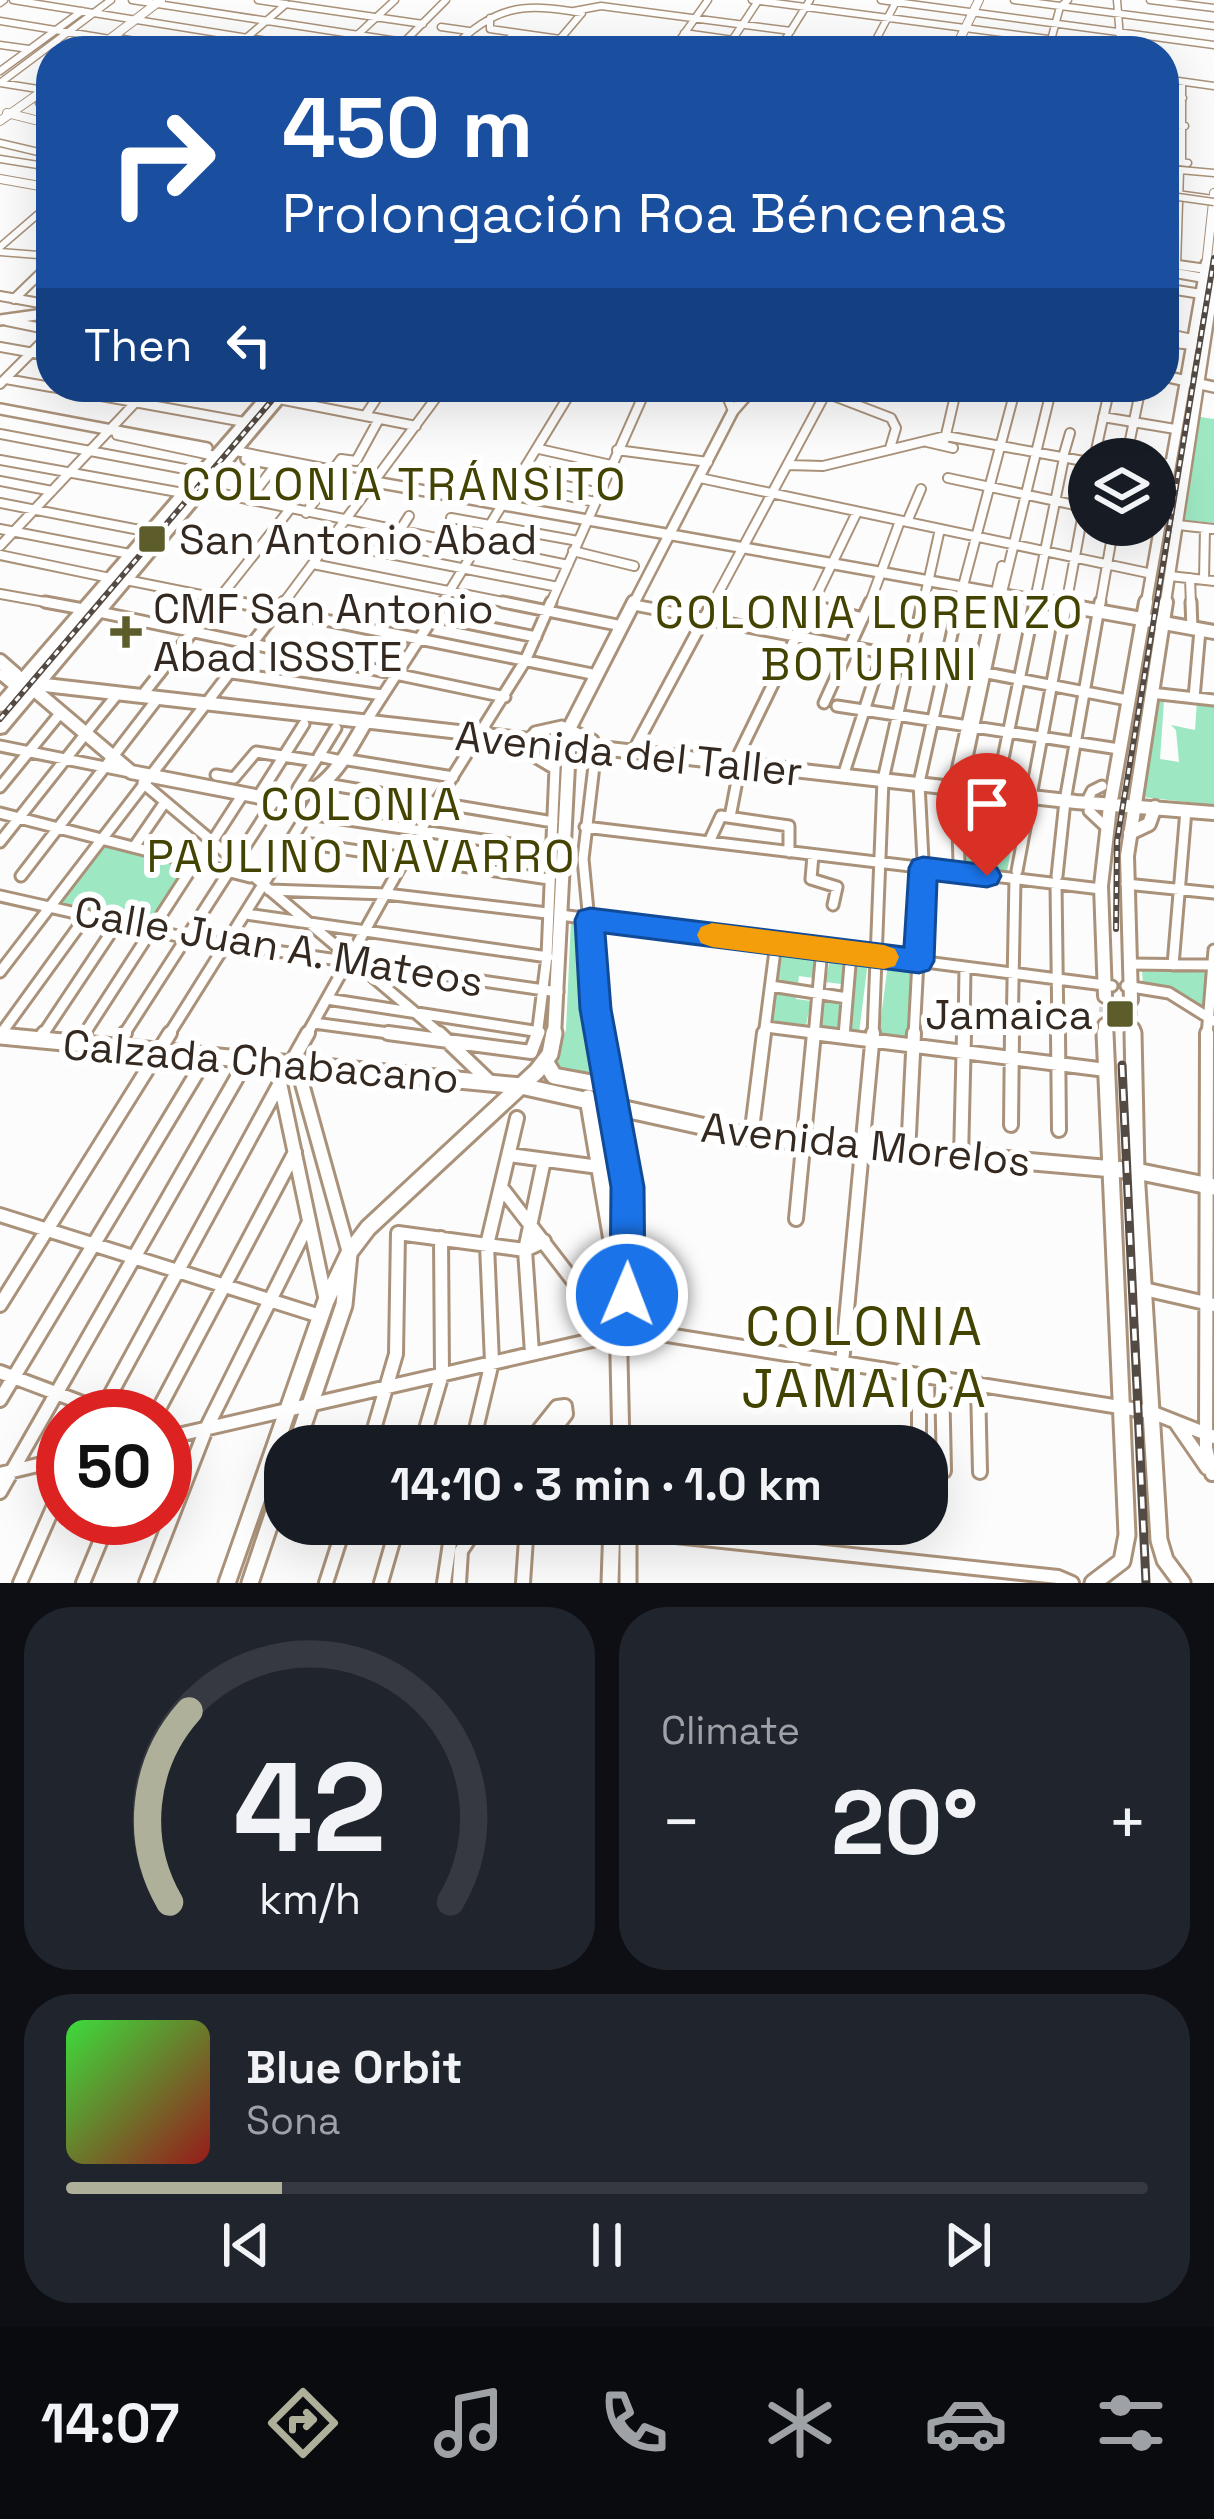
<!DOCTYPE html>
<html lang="en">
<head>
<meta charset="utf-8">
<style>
	:root { --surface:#171b24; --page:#20242c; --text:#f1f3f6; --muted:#9ea1a6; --line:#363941; --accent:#aeb09a }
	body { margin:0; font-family:"Space Grotesk",sans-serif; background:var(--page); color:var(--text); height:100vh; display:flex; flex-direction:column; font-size:45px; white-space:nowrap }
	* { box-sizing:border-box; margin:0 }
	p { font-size:39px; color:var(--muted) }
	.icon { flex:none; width:66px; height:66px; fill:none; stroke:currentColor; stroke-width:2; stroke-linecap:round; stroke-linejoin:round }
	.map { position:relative; height:1583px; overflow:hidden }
	.side { display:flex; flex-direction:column; gap:24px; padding:24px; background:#0d0f14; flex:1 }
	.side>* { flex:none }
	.top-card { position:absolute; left:36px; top:36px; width:1143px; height:366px; border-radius:48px; box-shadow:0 12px 48px #0002; background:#1a4fa0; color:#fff; overflow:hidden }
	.fabs { position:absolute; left:1068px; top:438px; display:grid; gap:24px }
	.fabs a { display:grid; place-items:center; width:108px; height:108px; border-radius:50%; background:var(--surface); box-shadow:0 12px 48px #0002; font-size:60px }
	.speed { position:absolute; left:36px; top:1389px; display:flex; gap:24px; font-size:60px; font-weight:700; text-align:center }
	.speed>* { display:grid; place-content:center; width:156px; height:156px; border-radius:50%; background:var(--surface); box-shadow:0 12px 48px #0002; line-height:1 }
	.speed .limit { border:18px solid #d22; background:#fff; color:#111 }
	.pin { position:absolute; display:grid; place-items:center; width:102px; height:102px; color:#fff; margin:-123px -51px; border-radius:50% 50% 50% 0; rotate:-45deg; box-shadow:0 0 12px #0007 }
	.pin .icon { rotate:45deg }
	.me { position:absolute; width:132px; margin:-66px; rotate:1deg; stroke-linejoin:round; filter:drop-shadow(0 0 9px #0008) }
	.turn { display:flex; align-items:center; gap:42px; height:252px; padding:0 48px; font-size:54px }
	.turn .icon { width:156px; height:156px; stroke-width:2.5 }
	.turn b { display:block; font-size:84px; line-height:102px }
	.then { display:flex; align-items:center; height:114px; padding:0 48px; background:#0003; gap:24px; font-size:45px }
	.big { font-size:90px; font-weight:800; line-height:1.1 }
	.side .card { flex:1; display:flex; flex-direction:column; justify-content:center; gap:18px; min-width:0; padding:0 42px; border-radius:48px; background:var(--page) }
	.side .dial { align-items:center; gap:0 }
	.dial svg { height:312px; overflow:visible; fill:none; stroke:var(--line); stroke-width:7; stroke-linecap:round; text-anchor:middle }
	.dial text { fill:var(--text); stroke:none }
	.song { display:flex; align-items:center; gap:36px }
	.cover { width:144px; height:144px; border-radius:18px; background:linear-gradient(135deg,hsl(120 70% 55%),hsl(0 70% 35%)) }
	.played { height:12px; border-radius:6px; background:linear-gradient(90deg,var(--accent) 20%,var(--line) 20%) }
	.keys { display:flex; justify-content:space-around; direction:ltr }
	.heat { display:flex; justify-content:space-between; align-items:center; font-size:66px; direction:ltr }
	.side .tiles { flex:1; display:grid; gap:24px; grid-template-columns:1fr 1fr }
	.card:last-child { grid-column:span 2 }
	.trip { position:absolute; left:264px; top:1425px; width:684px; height:120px; border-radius:48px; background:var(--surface); box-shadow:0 12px 48px #0002; font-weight:800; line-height:120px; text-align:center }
	.tab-bar { display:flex; height:192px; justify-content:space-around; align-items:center; background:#090b0e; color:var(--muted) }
	.tab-bar .icon { width:84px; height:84px }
	.tab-bar .on { color:var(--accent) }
	.tab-bar b { font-size:54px; color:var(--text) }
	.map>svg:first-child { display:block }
</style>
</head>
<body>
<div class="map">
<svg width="1214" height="1583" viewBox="0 0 1214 1583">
	<rect width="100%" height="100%" fill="#fbfcfb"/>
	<path fill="#9de7c2" d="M1200,417l14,2v104l-29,-3z
		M1156,700l8,1 -4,58 19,3 -3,-32 -5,-5 24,5 2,-29 17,2v102l-72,-8z
		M967,796l52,6 -12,70 -42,-4z
		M104,844l87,21 -40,61 -94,-22z
		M571,920l16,1 5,87 11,71 -52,-9 15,-40z
		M782,949l34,6 -2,23 -15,-2 -3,23 15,2 -6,29 -33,-8z
		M831,955l37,6 -9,72 -38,-7 3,-26 16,1 1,-17 -16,-2z
		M888,963l25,6 -5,72 -29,-7z
		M1142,970h65l-3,38 -31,-18 -30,-6z"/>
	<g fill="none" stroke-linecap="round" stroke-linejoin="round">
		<path stroke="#d3d2cf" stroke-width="12" stroke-dasharray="12 6" stroke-linecap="butt" d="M1105,1007v5
			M1132,1010v6"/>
		<defs>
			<path id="minor-far3" d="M13,0l316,51
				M132,0l330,51
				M258,0l165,24
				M752,0l373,49
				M881,0l333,45
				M1014,0l200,26
				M1117,0l4,51
				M1150,0l64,8
				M0,3l4,-3
				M574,11l27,-5 190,25
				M490,18v11l70,10
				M0,21l110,18
				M441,27l28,4
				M684,33l127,18
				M112,37l80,14
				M404,42l42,-42
				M875,42l72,9
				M53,44l43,6
				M563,44l48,7
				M0,45l29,4
				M450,50c46,-44 70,-48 132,-37l-22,26
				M231,51l55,-47
				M340,51l55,-51
				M498,51l16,-18
				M672,51l36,-51
				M725,51l33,-50
				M778,51l32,-51
				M870,51l27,-51
				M1048,51l12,-44 8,-7
				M0,71l82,-60
				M1164,79l50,7
				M1182,82v80
				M0,83l111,-83
				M0,83l44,7
				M1164,95l19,3
				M39,103l12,2
				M1164,123l21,3
				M0,143l51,12
				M0,159l38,6 13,-6
				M1164,160l24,3
				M1177,194l36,5
				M0,247l51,-44
				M0,252l51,4
				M1164,263l29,4
				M1177,266l3,-96 34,3
				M47,267l4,-4"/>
			<path id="minor-far2" d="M1171,264l43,6
				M1164,271l40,7
				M1164,288l37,6
				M0,296l51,9
				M14,299l36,-35
				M7,321l44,9
				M1164,333l28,6
				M1164,342l39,4
				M0,347l51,9
				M6,379l45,8
				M0,384l51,-51
				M52,387l192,35
				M216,387l51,9
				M723,387l10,24
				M731,387l14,9
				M920,387l35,6
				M826,393l65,25 5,10 -6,20
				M279,399l137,27
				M365,416l19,-29
				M1103,417l72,12
				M0,434l201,38
				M117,435l98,21
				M945,439l12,-52
				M927,442l26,6
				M539,449l72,16
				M617,450l91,12
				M236,451l97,19 8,-11 15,2 23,-42
				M1063,457l7,-24
				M1094,459l16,-72
				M1126,459l15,-72
				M0,460l183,33
				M788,465l35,1 123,-30 143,26
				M527,468l76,15
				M1155,468l13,-5
				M700,478l448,95
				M948,478l136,29
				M0,481l52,10
				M518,485l77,17
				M203,490l365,75
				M249,500l25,-33
				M0,503l150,29
				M306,513l26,-36
				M451,518l127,23
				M907,522l14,-33
				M1178,525l36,4
				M0,529l130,25
				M399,532l10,-16
				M329,542l229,45
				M0,546l150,-159
				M573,551l61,15
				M0,555l110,23
				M313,564l205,41
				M1170,576l44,5
				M1190,578l1,27
				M126,580l125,25
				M1204,580l1,-52
				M0,594l62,11
				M214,605l76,-96
				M282,605l162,-218
				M441,605l133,-218
				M550,605l97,-218
				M712,605l117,-218
				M812,605l45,-93
				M869,605l31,-84
				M923,605l17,-76
				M958,605l58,-218
				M993,605l9,-39
				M999,605l53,-218
				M1034,605l29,-142
				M1066,605l23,-124
				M1100,605l14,-80"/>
			<path id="minor-far1" d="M45,602l38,7
				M236,602l361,73
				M503,602l119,24
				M1191,602l1,27
				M634,605l493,95
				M810,605l53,13
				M392,608l144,29
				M99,612l406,85
				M232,673l150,22
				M0,674l16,13
				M144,693l72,-91
				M1151,693l63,7
				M1194,698l6,-68
				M824,703l46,-101
				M837,706l282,43
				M365,723l78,-121
				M336,728l-17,28 22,5
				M89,729l26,-32
				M0,746l130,26
				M632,753l81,-151
				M342,759l111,18
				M734,764l79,-162
				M555,769l-25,-15 -2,-12 7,-10 27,-6 31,14 3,9 -13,110 17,177
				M216,775l18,3 22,-26 59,9
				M843,776l40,-124
				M920,778l39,-176
				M143,783l300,253
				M326,784l227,38
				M919,784l4,76
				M0,787l58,-71
				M298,788l18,-28
				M953,789l41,-187
				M960,791l40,-189
				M996,793l39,-191
				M957,794l2,69
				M258,797l46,-73
				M1086,803l6,-12 10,-5
				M1089,811l18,17
				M0,813l250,64
				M308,814l243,36
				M730,817l10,-52
				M585,827l516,62
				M291,841l258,38
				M0,842l83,-105
				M212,842l31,-48
				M709,842l12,-26 68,10v26
				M134,847l31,-45
				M813,855l-2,24 26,8 -4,18
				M1017,871l50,-269
				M21,876l137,-178
				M1057,876l8,-75 35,-199
				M1056,884l2,152
				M1126,884l88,9
				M269,890l117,4 161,19
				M0,896l187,42 371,54
				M246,914l302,43
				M560,915l552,71
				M1129,964l85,1
				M1173,965l13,-155
				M0,972l284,-370
				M771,986l76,12
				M1126,986l43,7 45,28
				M327,999l213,33
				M314,1023l97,13
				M766,1027l71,9
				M0,1035l87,-120
				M42,1036l76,-114
				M83,1036l112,-173
				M123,1036l152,-236
				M168,1036l155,-247
				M306,1036l130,-233 89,-142 26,-59
				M537,1036l10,-80 9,-211 3,-11 11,-7
				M764,1036l12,-93
				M814,1036l8,-87
				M844,1036l7,-83
				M873,1036l10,-256 40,-178
				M914,1036l9,-168
				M964,1036l1,-69
				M1012,1036l3,-157
				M1207,1036l7,-86"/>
			<path id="minor" d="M308,1033l-28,50 46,218
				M388,1033l143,19 7,-19
				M439,1033l50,48
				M599,1033l12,70
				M813,1033l293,37
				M1058,1033l1,97
				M1207,1033l-1,415 6,26
				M39,1040l5,-7
				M78,1044l7,-11
				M116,1047l9,-14
				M291,1064l10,16 48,173
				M1011,1125l1,-92
				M751,1137l13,-104
				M908,1154l6,-121
				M509,1155l90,12
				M961,1158l3,-125
				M501,1187l77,100
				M0,1215l320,101
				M796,1219l18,-186
				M1144,1289l70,16
				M0,1305l170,-272
				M532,1353l-7,-103 19,-90
				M842,1363l31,-330
				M0,1372l117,44
				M919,1375v71
				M942,1378l2,93
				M978,1384l2,88
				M0,1400l207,-344
				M102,1410l178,-327
				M155,1416l140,-264
				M1176,1423l31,45
				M165,1438l471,-108 515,82 63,25
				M369,1446l27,-92 2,-121 127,17 19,-9
				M421,1446l21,-72 -1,-136
				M472,1446l20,-84 -5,-117 30,-127
				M526,1446l31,-39 8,-1 1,8 -25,32
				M0,1474l63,-15
				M0,1492l247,-432
				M628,1531l430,46 14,6
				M20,1583l43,-98
				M83,1583l27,-65
				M146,1583l60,-154 103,-207
				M326,1583l19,-59
				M381,1583l17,-59
				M444,1583l6,-40 14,-19
				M459,1583l2,-32 18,-27
				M523,1583l4,-59"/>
			<path id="major-far3" d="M94,51l67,-51
				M954,51l25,-51
				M7,113l44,11
				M0,121l51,-36
				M0,179l51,9
				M1206,267l8,-74"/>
			<path id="major-far2" d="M0,320l51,-7
				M1164,376l50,11
				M0,409l207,39
				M246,459l818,146
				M633,605l100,-194 21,-24
				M1146,605l60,-341
				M1165,605l49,-322"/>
			<path id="major-far1" d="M1047,602l167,30
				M0,661l16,14
				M45,685l1031,117 138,11
				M38,693l93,79 150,29c46,-6 63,-42 84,-78
				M1130,833l19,-9 6,-17
				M1105,996l-4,-110 9,-80 36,-204
				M1131,1000l-4,-144 39,-254
				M1105,1025v11
				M1133,1029v7
				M554,1036l16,-309 64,-125"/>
			<path id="major" d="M1133,1033l3,138 23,369 6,20 17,23
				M0,1036l521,50 230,51 385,34 78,16
				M545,1061l9,15 43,8 10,-3
				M588,1098l29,172 4,176
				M611,1103l17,85 -1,137
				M296,1446l48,-141 5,-51
				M628,1524v59
				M227,1583l99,-282 23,-48 19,-25 169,-157 13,-17 4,-21
				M250,1583l35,-104
				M610,1583l2,-59
				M1093,1583l29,-22 5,-26 -22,-502"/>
			<path id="highway" d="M269,387h12l-276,323 -5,1v-14z
				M283,387h12l-290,345 -5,1v-15z"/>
		</defs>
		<use href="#minor-far3" stroke="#aa927a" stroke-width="9"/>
		<use href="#minor-far2" stroke="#aa927a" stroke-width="12"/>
		<use href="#minor-far1" stroke="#aa927a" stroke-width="15"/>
		<use href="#minor" stroke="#aa927a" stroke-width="18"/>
		<use href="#major-far3" stroke="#aa927a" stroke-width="10"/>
		<use href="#major-far2" stroke="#aa927a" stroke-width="14"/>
		<use href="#major-far1" stroke="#aa927a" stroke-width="18"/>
		<use href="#major" stroke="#aa927a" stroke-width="21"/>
		<use href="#highway" stroke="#aa927a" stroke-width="6"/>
		<use href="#minor-far3" stroke="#fff" stroke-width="6"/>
		<use href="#minor-far2" stroke="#fff" stroke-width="8"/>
		<use href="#minor-far1" stroke="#fff" stroke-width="9"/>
		<use href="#minor" stroke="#fff" stroke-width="12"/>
		<use href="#major-far3" stroke="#fff" stroke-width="8"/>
		<use href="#major-far2" stroke="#fff" stroke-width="9"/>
		<use href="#major-far1" stroke="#fff" stroke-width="12"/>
		<use href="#major" stroke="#fff" stroke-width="15"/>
		<use href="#highway" fill="#fff" fill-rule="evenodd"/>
		<defs>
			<path id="rail-far1" d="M0,719l273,-320
				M1116,929l1,-88 97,-583"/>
			<path id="rail" d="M1122,1065l24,518"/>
		</defs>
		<use href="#rail-far1" stroke="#534a43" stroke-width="6"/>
		<use href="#rail" stroke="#534a43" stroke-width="9"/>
		<use href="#rail-far1" stroke="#fff" stroke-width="3" stroke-dasharray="6" stroke-linecap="butt"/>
		<use href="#rail" stroke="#fff" stroke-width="4.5" stroke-dasharray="12" stroke-linecap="butt"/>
		<defs>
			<path id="minor-bridge" d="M1164,195l50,7"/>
		</defs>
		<use href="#minor-bridge" stroke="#aa927a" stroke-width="9" stroke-linecap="butt"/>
		<use href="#minor-bridge" stroke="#fff" stroke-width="6"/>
	</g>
	<path fill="#1a73e8" stroke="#114b97" stroke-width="3" d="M923,857l64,8 10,3 4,8 -4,8 -10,3 -50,-6 -3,80 -5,9 -10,3 -314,-40 6,76 33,178 1,108 -5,12 -13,5 -12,-5 -5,-12 1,-108 -31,-178 -5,-89 4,-9 11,-3 314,39 5,-79 4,-8z"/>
	<path fill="#f59e0b" d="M712,923l172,22 11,4 4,8 -4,9 -11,3 -172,-22 -11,-4 -4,-8 4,-8z"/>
	<g fill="#5c5d2a" stroke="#fff" stroke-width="4.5">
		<rect x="137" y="524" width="30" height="30" rx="6"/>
		<path d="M120 614h12v12h12v12h-12v12h-12v-12h-12v-12h12z"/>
		<rect x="1105" y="999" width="30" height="30" rx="6"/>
	</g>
	<g text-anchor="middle" stroke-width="12" stroke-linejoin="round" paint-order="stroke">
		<g font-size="42" fill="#332920" stroke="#fff" text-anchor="start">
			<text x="179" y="554">San Antonio Abad</text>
			<text x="153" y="623">CMF San Antonio<tspan x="153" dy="48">Abad ISSSTE</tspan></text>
			<text x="1093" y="1029" text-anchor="end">Jamaica</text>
		</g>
		<g font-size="42" fill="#332920" stroke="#fff">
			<text transform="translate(629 753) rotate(6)" y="15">Avenida del Taller</text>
			<text transform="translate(279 946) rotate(10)" y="15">Calle Juan A. Mateos</text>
			<text transform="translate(261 1061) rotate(5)" y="15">Calzada Chabacano</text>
			<text transform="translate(866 1144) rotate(6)" y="15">Avenida Morelos</text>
		</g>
		<g font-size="45" letter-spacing="3" fill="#444402" stroke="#fff">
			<text x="405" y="500">COLONIA TRÁNSITO</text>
			<text x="870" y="628">COLONIA LORENZO<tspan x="870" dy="52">BOTURINI</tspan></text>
			<text x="362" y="820">COLONIA<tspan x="362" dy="52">PAULINO NAVARRO</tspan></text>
		</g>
		<g font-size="54" letter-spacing="3" fill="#444402" stroke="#fff">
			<text x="865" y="1345">COLONIA<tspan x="865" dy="62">JAMAICA</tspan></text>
		</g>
	</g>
</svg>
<div class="fabs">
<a><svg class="icon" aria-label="layers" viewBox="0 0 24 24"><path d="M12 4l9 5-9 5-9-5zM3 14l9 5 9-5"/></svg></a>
</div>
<div class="speed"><div class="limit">50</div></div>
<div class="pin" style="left:987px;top:876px;background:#d93025"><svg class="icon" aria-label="arrive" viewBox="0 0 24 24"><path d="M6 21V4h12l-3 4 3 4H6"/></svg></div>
<svg class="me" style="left:627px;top:1295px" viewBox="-20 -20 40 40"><circle r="17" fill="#1a73e8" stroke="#fff" stroke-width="3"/><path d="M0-11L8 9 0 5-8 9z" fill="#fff"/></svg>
<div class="trip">14:10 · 3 min · 1.0 km</div>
<div class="top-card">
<div class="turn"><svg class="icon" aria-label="right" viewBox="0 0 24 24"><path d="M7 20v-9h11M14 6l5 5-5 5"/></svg><div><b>450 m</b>Prolongación Roa Béncenas</div></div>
<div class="then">Then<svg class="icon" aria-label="left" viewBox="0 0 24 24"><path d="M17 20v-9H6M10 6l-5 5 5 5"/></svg></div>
</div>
</div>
<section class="side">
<div class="tiles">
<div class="card dial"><svg viewBox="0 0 100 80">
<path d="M14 69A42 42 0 1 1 86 69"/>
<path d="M14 69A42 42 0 0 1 19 20" stroke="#aeb09a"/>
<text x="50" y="56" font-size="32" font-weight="700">42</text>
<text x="50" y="72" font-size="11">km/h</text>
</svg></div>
<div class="card"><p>Climate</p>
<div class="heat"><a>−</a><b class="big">20°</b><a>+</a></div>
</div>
<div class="card">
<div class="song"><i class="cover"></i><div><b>Blue Orbit</b><p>Sona</p></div></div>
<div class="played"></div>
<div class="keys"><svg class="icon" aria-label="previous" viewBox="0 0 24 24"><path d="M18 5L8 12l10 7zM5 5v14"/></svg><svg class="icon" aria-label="pause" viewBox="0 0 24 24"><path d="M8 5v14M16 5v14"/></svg><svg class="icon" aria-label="next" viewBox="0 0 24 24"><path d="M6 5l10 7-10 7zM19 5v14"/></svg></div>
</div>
</div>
</section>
<nav class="tab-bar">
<b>14:07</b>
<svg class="icon on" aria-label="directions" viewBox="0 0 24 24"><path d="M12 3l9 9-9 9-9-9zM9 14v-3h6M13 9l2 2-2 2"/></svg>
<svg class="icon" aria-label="music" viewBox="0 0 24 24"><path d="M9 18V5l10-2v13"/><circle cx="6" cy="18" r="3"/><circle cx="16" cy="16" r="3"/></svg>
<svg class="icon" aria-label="phone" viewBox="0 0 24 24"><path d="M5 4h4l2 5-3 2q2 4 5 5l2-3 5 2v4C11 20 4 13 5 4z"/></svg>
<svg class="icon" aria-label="climate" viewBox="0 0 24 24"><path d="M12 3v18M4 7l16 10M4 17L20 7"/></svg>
<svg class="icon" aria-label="car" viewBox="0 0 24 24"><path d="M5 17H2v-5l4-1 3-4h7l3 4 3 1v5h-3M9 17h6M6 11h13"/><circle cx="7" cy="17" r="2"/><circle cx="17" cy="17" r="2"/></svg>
<svg class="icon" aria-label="filters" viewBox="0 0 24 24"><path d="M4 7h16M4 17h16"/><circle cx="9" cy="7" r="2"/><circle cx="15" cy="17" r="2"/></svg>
</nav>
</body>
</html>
